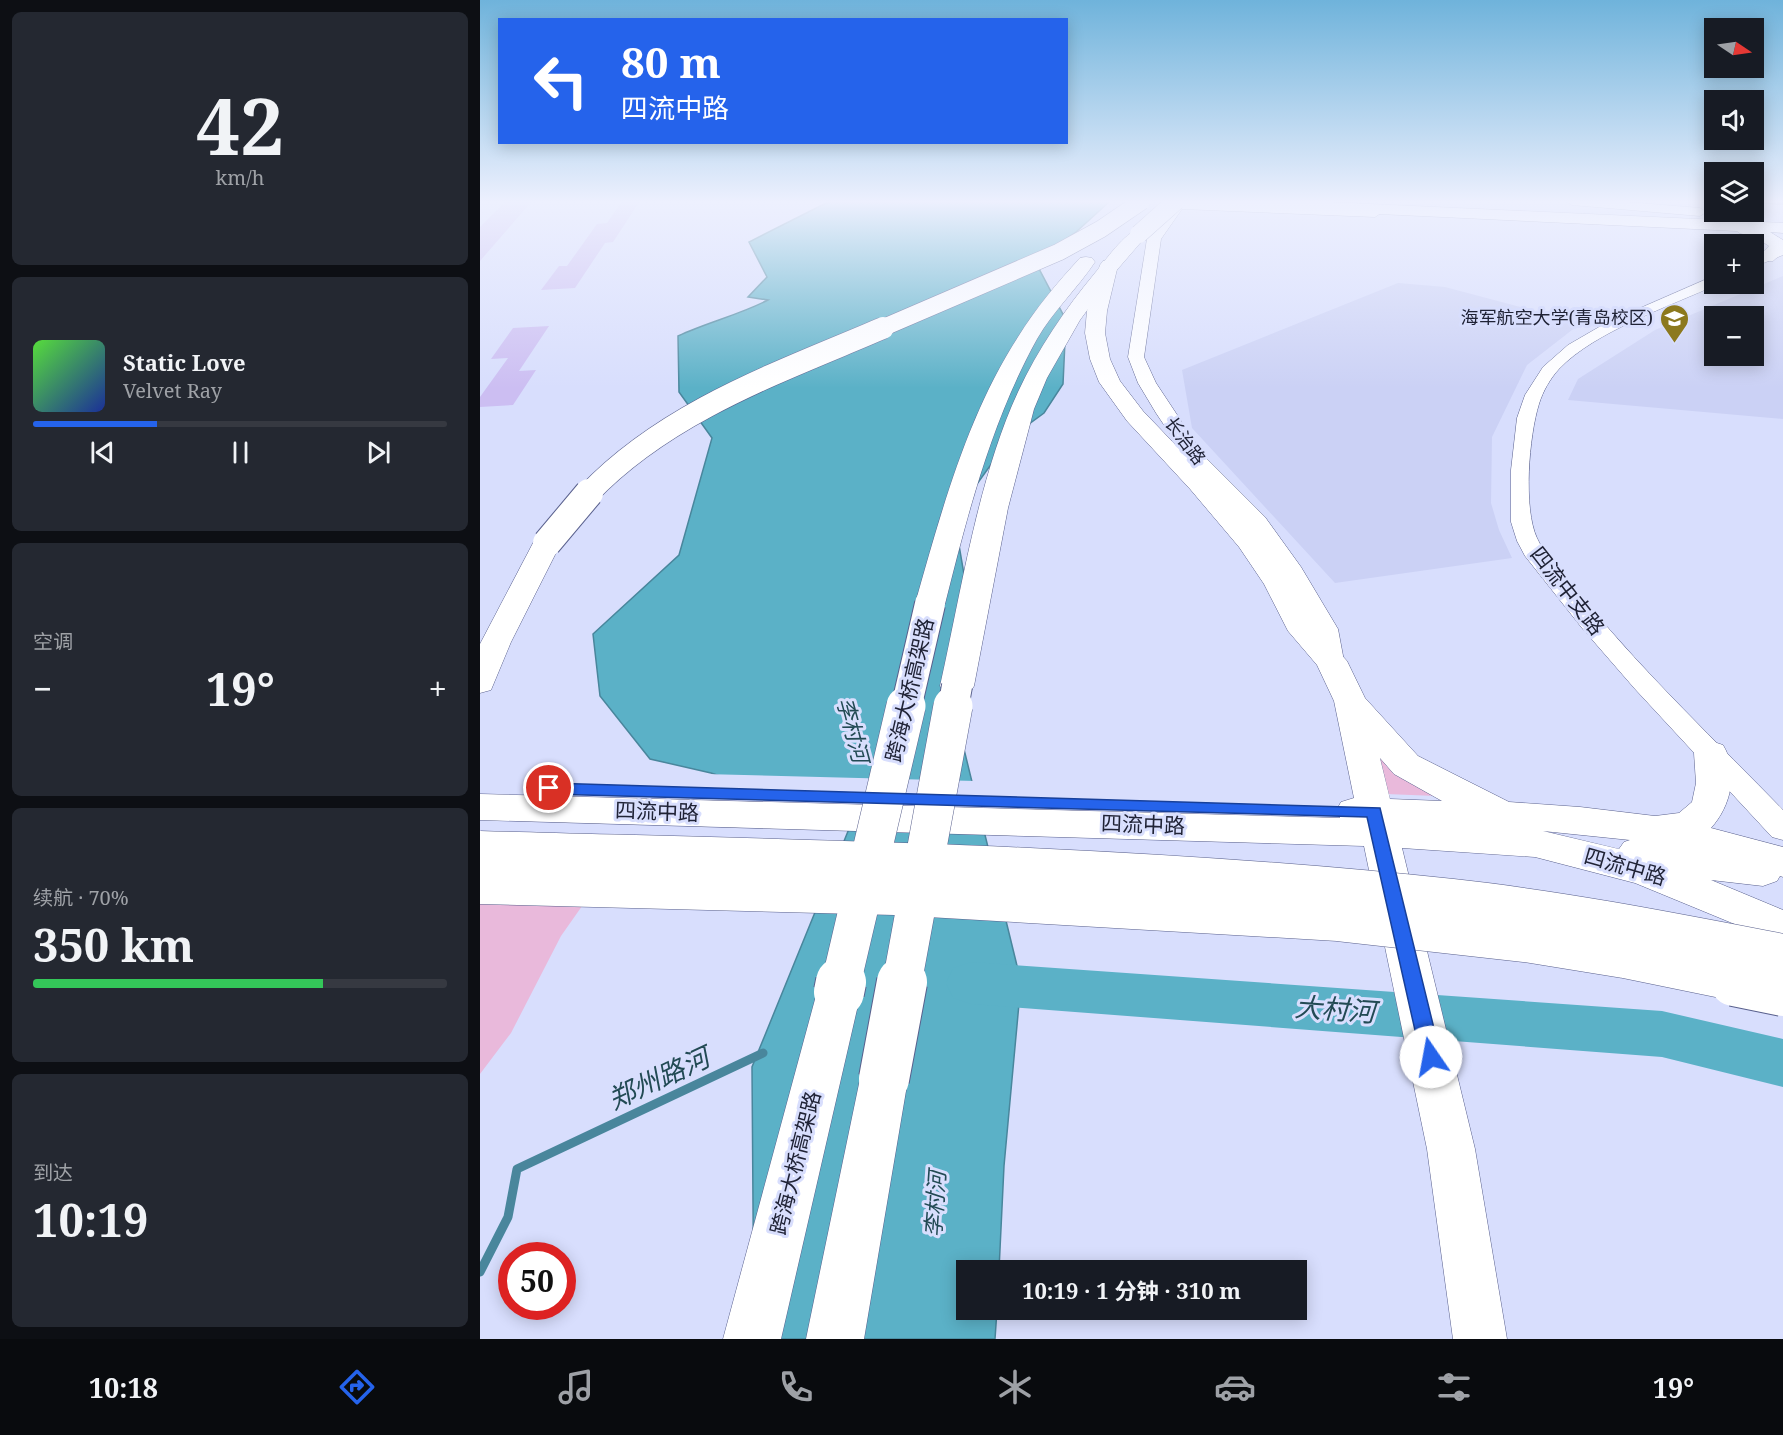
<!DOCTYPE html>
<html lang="zh">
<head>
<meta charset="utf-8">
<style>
	:root { --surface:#171b24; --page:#242831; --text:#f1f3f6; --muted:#9ea1a6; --line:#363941; --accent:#2563eb }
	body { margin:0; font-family:"Noto Serif","Noto Sans SC",serif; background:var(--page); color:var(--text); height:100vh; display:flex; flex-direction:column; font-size:22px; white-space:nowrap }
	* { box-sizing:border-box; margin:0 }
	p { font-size:20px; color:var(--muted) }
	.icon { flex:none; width:33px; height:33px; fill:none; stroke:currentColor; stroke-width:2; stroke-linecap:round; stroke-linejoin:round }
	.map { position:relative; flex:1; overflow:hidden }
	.drawer { display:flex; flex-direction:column; gap:12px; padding:12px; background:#0d0f14; width:480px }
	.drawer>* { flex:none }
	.banner { position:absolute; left:18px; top:18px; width:570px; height:126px; border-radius:0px; box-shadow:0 3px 15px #0003; background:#2563eb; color:#fff; overflow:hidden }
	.needle { width:39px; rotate:103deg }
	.fabs { position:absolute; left:1224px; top:18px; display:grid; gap:12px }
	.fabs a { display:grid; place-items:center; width:60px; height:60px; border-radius:0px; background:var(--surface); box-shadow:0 3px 15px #0003; font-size:30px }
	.speed { position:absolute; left:18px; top:1242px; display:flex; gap:12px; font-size:30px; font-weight:700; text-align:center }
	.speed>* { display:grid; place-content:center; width:78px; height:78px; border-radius:50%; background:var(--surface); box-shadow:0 3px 15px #0003; line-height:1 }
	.speed .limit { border:9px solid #d22; background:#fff; color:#111 }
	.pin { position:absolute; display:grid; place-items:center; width:51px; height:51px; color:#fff; margin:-26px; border:3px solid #fff; border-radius:50%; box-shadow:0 2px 6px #0007 }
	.me { position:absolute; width:66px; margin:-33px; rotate:348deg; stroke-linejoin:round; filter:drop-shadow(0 0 4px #0008) }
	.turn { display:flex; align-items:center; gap:21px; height:126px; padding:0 24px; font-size:27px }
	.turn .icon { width:78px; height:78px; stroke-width:2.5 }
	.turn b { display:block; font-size:42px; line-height:51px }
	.big { font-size:45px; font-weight:700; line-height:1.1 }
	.drawer .tile { flex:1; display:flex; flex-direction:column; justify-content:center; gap:9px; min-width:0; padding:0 21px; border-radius:9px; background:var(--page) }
	.drawer .dial { align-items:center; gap:0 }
	.dial b { font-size:78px; line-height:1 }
	.song { display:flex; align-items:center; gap:18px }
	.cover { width:72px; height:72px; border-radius:9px; background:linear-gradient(135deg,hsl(110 70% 55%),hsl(230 70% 35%)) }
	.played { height:6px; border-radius:3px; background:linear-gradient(90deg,var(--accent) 30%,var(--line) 30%) }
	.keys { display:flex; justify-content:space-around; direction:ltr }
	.heat { display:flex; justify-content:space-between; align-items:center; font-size:33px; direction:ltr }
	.charge { height:9px; border-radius:4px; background:linear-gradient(90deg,#34c759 70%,var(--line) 0) }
	.trip { position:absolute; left:476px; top:1260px; width:351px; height:60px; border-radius:0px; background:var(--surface); box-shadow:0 3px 15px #0003; font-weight:700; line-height:60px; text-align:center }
	.tabs { display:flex; height:96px; justify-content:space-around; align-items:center; background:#090b0e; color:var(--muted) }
	.tabs .icon { width:42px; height:42px }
	.tabs .current { color:var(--accent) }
	.tabs b { font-size:27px; color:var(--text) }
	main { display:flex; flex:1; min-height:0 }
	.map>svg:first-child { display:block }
</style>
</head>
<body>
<main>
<section class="drawer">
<div class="tile dial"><b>42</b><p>km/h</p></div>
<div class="tile">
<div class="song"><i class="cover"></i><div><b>Static Love</b><p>Velvet Ray</p></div></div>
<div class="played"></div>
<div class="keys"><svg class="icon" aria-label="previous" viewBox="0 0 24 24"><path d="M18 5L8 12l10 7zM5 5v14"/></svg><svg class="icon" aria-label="pause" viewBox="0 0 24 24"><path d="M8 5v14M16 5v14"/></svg><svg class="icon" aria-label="next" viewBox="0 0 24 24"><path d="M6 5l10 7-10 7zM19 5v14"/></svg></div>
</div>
<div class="tile"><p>空调</p>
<div class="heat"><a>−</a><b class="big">19°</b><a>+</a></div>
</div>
<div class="tile"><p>续航 · 70%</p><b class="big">350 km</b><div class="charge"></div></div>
<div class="tile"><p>到达</p><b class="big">10:19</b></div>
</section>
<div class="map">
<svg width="1303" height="1339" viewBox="0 0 1303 1339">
	<rect width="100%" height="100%" fill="#d8defd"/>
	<path fill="#cbd1f5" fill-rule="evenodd" d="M1303,276v143l-215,-19 10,-21 77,-49zM1234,316h40v40h-40z
		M918,283l47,4 136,36 -54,42 -35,72 -1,66 8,27 13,28 -177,25 -143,-155 -10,-58z"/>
	<path fill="#e9b9db" d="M895,741l61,55 -50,-2z
		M0,897l107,2 -26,37 -50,97 -31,41z"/>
	<path fill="#5bb1c7" stroke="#49869c" stroke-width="1.5" d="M350,201h280l-35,32 -29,19 -10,11 30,57 -3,64 -19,29 -34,25 -56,78 18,105 -22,71 71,290 -17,184 -5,104h-33v40h31l-2,29h-241l-2,-272 101,-248 -142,-46 -61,-14 -50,-63 -7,-62 86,-79 33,-117 -33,-46 -1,-56c30,-14 61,-21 90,-36l-20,-3 19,-20 -18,-35z"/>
	<path fill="#d8defd" d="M224,774l271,7 13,53 -139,-13z"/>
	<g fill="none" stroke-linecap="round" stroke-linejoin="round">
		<path stroke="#49869c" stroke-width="9" d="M0,1272l28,-55 9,-48 246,-116"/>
		<path fill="#5bb1c7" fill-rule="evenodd" d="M491,962l691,49 121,28v48l-121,-30 -691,-53 -18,-6 -7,-15 7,-15z"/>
	</g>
	<path fill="#ccbef2" d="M26,201h26l-52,60v-34z
		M142,201h18l-27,41 -8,1 -30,45 -34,2 18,-24h8l30,-42 10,-1z
		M69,326l-30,45 17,-1 -23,35 -33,2v-10l28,-39 -17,1 22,-31z"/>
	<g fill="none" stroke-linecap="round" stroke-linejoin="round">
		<defs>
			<path id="minor" d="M697,201l198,8 6,4 -6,4 -193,-8 -21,30 -17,118 12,26 49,74 60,60 36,50 37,62 6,32 -4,6 -9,2 -9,-2 -4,-6 -4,-32 -35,-61 -30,-41 -58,-62 -35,-52 -18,-30 -10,-26 19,-118z
				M1086,201h48l86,7 6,4 -6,4 -128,-11z
				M1303,246v9l-29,12v-9z
				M1234,276v8h4c-47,22 -123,47 -159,85 -9,10 -16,22 -20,35 -10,32 -16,104 -2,134 11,25 33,45 50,65 60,73 130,139 196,207v30l-11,-3 -137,-148 -53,-61 -57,-72 -8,-15 -6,-19v-52l6,-52 8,-23 18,-28 25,-22 38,-22z"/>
			<path id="major" d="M722,201h103l478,22v10l-13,-1 13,8v12l-10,9h-12l-3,-4 11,-11 -14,-9 -16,-4 -2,-2 -527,-25z
				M629,260l6,1 3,4 -11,46 -2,22 5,26 10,22 23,30 65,68 51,57 33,48 24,43 31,34 18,37 53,58 91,46 71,5 75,9 24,-3 13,-11 4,-19 -2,-30 5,-8 12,-4 12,4c16,26 8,61 -12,83l72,19v30l-3,-1 -3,5 -14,5 -52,-6 72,30v34l-148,-61 -100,-26 -133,-9 73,301 32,190h-54l-26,-190 -63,-303 -884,-26v-26l860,24 -4,-7 5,-9 13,-4 -20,-97 -17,-36 -29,-34 -24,-47 -25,-37 -49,-58 -63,-68 -28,-39 -9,-23 -5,-26 2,-22 13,-46 3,-4zM900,758l14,16 48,27 -52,-2zM1063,831l87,9 -6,2 -5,7z
				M67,535l10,2 4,6 -50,99 -20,48 -11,3v-49l53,-101 4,-6z"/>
			<path id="highway" d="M659,229l6,1 3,4 -32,37 -36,49 -33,58 -13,31 -26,99 -34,178 -5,8 -12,3 -12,-3 -5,-8c21,-93 38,-208 78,-294 20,-43 47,-83 77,-119 10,-12 30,-41 44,-44z
				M606,257l6,1 3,4c-18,27 -42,49 -58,77 -46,83 -69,174 -92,265l-4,6 -11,3 -11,-3 -4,-6c26,-91 51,-186 103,-267 18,-29 39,-54 62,-79z
				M359,973l16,5 6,14 -80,347h-58l94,-347 6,-14z
				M404,1057l17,7 7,15 -44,260h-58l54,-260 7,-15z"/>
		</defs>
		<use href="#minor" stroke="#59608d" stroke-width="1"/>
		<use href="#major" stroke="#59608d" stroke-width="1"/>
		<use href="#highway" stroke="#59608d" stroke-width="1"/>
		<use href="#minor" fill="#fff" fill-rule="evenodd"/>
		<use href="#major" fill="#fff" fill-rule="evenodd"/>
		<use href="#highway" fill="#fff" fill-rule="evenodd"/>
		<defs>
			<path id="rail" d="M1274,201l29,2"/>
		</defs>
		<use href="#rail" stroke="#666a81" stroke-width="4"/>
		<use href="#rail" stroke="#d8defd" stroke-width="2" stroke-dasharray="8" stroke-linecap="butt"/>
		<defs>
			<path id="major-bridge-far4" d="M400,329l179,-77 42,-23 41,-28"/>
			<path id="major-bridge-far3" d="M108,494c79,-83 192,-122 295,-166"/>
			<path id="major-bridge-far2" d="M67,543l42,-50"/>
			<path id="major-bridge-far1" d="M0,850c324,9 649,13 972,48 111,12 222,34 331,55
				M0,885l415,11 443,26 187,21 99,16 117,24"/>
			<path id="major-bridge" d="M1254,982l49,10"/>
			<path id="highway-bridge-far3" d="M659,234l37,-33"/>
			<path id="highway-bridge-far2" d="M426,708l24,-104
				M473,708l4,-22"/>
			<path id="highway-bridge-far1" d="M361,983l65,-277
				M422,983l51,-277"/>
			<path id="highway-bridge" d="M359,992l2,-10
				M404,1079l18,-97"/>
		</defs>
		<use href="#major-bridge-far4" stroke="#59608d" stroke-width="18" stroke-linecap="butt"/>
		<use href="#major-bridge-far3" stroke="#59608d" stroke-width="23" stroke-linecap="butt"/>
		<use href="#major-bridge-far2" stroke="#59608d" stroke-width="30" stroke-linecap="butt"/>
		<use href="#major-bridge-far1" stroke="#59608d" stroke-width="39" stroke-linecap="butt"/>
		<use href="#major-bridge" stroke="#59608d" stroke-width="50" stroke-linecap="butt"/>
		<use href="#highway-bridge-far3" stroke="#59608d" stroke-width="19" stroke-linecap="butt"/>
		<use href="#highway-bridge-far2" stroke="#59608d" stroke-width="32" stroke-linecap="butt"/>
		<use href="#highway-bridge-far1" stroke="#59608d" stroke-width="40" stroke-linecap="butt"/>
		<use href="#highway-bridge" stroke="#59608d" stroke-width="52" stroke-linecap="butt"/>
		<use href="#major-bridge-far4" stroke="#fff" stroke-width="17"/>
		<use href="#major-bridge-far3" stroke="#fff" stroke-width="22"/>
		<use href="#major-bridge-far2" stroke="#fff" stroke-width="28"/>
		<use href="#major-bridge-far1" stroke="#fff" stroke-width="38"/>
		<use href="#major-bridge" stroke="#fff" stroke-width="48"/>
		<use href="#highway-bridge-far3" stroke="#fff" stroke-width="18"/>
		<use href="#highway-bridge-far2" stroke="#fff" stroke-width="30"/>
		<use href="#highway-bridge-far1" stroke="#fff" stroke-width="39"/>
		<use href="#highway-bridge" stroke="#fff" stroke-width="50"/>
	</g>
	<linearGradient id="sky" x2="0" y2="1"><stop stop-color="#6fb3db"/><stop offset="0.52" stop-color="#edf0fe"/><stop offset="1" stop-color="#edf0fe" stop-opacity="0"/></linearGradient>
	<rect width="1303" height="388" fill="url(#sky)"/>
	<path fill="#2563eb" stroke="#184099" stroke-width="1.5" d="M69,783l831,25 61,249 -3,6 -7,2 -7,-2 -3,-6 -54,-240 -818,-23 -6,-2 -2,-4 2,-4z"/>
	<defs>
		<symbol id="university-pin" viewBox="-11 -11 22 30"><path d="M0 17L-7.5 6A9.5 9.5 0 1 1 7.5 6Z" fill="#8c791e" stroke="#d8defd"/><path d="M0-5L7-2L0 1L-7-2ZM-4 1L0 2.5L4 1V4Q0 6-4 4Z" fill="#fff"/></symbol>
	</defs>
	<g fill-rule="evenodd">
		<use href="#university-pin" x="1178" y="302" width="33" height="45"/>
	</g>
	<g text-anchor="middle" stroke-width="6" stroke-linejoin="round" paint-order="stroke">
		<g font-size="18" fill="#202336" stroke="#d8defd" text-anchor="end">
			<text x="1173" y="324">海军航空大学(青岛校区)</text>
		</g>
		<g font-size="18" fill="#202336" stroke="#d8defd">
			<text transform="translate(705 441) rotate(53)" y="6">长治路</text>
		</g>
		<g font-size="21" fill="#202336" stroke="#d8defd">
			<text transform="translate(1087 591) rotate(52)" y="7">四流中支路</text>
			<text transform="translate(430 690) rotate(-77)" y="7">跨海大桥高架路</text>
			<text transform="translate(177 812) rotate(2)" y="7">四流中路</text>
			<text transform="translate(663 825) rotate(2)" y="7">四流中路</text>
			<text transform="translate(1145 867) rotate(16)" y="7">四流中路</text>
			<text transform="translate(316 1163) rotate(-76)" y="7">跨海大桥高架路</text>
		</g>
		<g font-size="22" font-style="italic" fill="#224a54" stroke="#d8defd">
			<text transform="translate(373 730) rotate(75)" y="8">李村河</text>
			<text transform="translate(455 1204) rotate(-86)" y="8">李村河</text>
		</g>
		<g font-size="27" font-style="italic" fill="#224a54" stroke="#d8defd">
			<text transform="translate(855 1010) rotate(4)" y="9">大村河</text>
			<text transform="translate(179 1079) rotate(-25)" y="9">郑州路河</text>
		</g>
	</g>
</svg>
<div class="fabs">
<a><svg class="needle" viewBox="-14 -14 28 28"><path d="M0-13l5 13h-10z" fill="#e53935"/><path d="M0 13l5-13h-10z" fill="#9ea1a6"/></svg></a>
<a><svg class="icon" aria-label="sound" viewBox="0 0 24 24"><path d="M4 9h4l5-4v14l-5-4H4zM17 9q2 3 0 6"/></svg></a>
<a><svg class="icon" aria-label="layers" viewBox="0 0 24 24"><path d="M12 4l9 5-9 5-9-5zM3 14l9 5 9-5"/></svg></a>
<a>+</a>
<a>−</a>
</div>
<div class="speed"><div class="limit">50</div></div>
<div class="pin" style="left:69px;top:788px;background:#d93025"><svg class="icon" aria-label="arrive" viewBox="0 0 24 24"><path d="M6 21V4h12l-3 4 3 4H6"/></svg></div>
<svg class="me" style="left:951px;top:1057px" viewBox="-20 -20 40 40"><circle r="19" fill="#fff"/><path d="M0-13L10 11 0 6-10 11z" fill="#2563eb"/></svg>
<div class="trip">10:19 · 1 分钟 · 310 m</div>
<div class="banner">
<div class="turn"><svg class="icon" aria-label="left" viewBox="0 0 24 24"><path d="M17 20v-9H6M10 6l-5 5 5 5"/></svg><div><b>80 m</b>四流中路</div></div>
</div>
</div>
</main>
<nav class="tabs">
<b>10:18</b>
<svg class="icon current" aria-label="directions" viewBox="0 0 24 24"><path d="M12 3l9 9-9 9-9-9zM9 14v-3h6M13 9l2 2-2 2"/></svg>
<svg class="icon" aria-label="music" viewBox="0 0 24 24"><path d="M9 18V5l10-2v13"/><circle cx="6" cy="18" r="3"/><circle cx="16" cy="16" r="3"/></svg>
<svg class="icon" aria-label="phone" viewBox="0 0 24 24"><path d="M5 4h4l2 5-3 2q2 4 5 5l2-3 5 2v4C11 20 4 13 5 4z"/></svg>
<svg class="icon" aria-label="climate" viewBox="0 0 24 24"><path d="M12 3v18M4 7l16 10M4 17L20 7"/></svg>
<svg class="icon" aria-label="car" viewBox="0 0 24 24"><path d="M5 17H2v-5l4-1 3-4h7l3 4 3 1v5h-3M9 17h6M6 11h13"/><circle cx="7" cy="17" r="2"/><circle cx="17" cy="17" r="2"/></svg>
<svg class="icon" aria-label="filters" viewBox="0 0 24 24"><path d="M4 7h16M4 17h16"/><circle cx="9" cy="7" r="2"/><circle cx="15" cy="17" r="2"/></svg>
<b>19°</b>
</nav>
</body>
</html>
